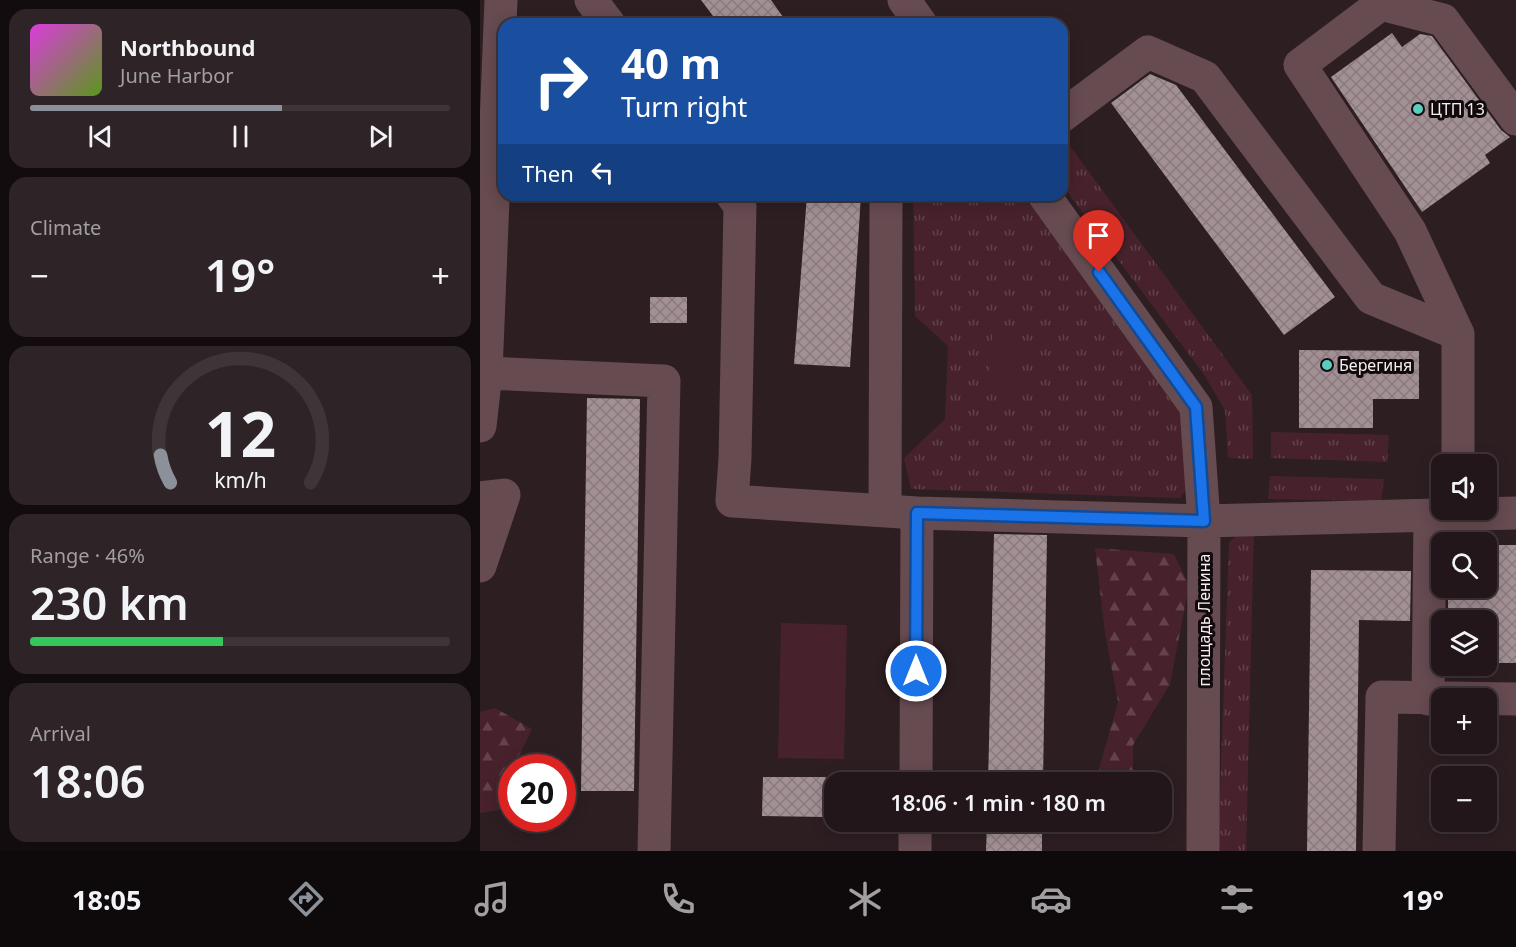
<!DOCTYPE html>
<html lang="en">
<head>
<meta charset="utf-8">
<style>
	:root { --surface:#22161a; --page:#2e2327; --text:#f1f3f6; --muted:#a29fa2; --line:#3f3539; --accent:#8c9099 }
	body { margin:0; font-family:"Noto Sans",sans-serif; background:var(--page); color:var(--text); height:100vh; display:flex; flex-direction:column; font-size:22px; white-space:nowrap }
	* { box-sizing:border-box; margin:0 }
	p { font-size:20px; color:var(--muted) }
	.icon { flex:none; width:33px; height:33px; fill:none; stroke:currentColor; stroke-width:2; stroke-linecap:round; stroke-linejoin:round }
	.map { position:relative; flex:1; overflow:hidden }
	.panel { display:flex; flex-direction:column; gap:9px; padding:9px; background:#130c0e; width:480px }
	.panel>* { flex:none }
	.hud { position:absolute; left:18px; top:18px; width:570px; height:183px; border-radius:18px; box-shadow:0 3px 15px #0003,0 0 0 2px var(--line); background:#1a4fa0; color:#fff; overflow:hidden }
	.fabs { position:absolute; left:951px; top:454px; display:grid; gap:12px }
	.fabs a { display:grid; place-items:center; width:66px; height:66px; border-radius:12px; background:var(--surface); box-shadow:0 3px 15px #0003,0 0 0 2px var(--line); font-size:30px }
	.speed { position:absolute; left:18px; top:754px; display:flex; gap:12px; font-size:30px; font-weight:700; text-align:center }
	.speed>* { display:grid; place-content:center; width:78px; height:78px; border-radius:50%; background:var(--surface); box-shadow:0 3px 15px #0003,0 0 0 2px var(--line); line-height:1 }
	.speed .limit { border:9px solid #d22; background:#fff; color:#111 }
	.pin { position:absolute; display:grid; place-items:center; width:51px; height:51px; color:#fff; margin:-62px -26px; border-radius:50% 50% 50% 0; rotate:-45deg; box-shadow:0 0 6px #0007 }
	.pin .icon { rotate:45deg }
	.me { position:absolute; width:66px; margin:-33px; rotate:0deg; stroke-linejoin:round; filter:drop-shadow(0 0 4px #0008) }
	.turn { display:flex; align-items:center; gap:21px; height:126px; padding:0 24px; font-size:27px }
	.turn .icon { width:78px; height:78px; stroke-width:2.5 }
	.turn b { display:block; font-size:42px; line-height:51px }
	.then { display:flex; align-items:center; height:57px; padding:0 24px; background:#0003; gap:12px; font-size:22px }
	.big { font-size:45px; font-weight:600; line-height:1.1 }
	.panel .tile { flex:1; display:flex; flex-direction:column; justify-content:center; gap:9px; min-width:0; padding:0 21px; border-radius:18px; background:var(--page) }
	.panel .dial { align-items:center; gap:0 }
	.dial svg { height:156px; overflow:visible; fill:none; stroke:var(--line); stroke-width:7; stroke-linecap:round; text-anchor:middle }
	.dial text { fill:var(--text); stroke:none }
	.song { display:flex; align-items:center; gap:18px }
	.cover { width:72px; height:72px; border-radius:9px; background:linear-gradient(135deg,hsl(300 70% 55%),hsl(90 70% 35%)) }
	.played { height:6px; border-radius:3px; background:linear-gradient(90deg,var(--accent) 60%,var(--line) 60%) }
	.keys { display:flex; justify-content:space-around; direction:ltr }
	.heat { display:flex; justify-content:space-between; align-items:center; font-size:33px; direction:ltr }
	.charge { height:9px; border-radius:4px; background:linear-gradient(90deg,#34c759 46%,var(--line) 0) }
	.trip { position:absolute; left:344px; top:772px; width:348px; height:60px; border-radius:18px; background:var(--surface); box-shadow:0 3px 15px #0003,0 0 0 2px var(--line); font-weight:600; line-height:60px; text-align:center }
	.tabs { display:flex; height:96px; justify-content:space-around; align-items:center; background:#0e090a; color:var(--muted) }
	.tabs .icon { width:42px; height:42px }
	.tabs .on { color:var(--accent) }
	.tabs b { font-size:27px; color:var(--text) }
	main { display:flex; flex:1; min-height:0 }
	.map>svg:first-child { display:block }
</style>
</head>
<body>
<main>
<section class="panel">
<div class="tile">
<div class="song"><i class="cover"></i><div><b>Northbound</b><p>June Harbor</p></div></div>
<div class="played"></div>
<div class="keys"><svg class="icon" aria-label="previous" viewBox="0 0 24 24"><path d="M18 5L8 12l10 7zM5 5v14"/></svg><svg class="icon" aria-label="pause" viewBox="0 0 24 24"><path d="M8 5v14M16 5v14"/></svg><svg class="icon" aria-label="next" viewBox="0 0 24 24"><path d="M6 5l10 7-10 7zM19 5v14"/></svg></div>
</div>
<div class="tile"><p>Climate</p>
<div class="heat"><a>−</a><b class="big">19°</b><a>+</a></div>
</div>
<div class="tile dial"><svg viewBox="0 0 100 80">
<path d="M14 69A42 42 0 1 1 86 69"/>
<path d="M14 69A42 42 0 0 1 9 55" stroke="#8c9099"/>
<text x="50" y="56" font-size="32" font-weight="700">12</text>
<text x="50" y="72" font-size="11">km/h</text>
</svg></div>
<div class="tile"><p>Range · 46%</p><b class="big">230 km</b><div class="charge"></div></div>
<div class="tile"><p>Arrival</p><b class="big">18:06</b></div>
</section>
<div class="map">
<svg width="1036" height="851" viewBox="0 0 1036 851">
	<defs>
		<pattern id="grass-tufts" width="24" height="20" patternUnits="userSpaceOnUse" patternTransform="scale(1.5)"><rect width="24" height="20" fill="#47222c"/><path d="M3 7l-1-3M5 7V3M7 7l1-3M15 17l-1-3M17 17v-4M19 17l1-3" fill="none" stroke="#62424b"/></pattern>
		<pattern id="forest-firs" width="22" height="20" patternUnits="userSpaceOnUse" patternTransform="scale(1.5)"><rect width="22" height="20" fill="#47222c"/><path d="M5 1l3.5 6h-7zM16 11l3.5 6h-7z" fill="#62424b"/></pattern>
		<pattern id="building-cross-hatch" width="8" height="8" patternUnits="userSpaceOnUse" patternTransform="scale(1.5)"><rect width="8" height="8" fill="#a39094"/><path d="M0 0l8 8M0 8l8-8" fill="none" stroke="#887a7d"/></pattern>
	</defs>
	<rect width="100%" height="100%" fill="#2d1e22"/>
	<path fill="url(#grass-tufts)" d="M582,135l190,260 1,64 -25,-1 -3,-48 -22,-37 -141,-188z
		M433,195h118l156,219 4,68 -11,16 -269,-9 -7,-31 41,-39 3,-73 -33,-30z
		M791,432l118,3 -2,27 -116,-4z
		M790,476l114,3 -3,22 -113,-2z
		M774,525l-8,326h-28l11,-308 11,-12z"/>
	<path fill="url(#forest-firs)" d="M615,548l79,6 15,31 -19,99 -37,61v38h-36l-1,-3 22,-78 -13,-69z
		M15,708l37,21 -22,45 1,34 -31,5v-101z"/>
	<path fill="#47222c" d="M513,331l24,2 -3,57 -25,-2z
		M301,623l66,2 -3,134 -66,-1z"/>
	<path fill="url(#building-cross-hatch)" d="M221,0h70l17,24h-69z
		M912,33l10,14 18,-13 12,2 69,94 9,7 -25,18 5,8 -68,49 -91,-135z
		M670,74l26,11 159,212 -51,38 -173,-232z
		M327,195h54l-11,172 -56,-3z
		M170,297h37v26h-37z
		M819,350l120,1v48h-46v29h-74z
		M107,398l53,1 -6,392h-53z
		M514,534l53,1 -4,248h-55z
		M1006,545h30v118h-30v-42h-38v-33h38z
		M831,570l100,1 -1,50 -51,-1 -3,231h-49z
		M283,777h63l-1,40 -63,-1z
		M507,822h55v29h-56z"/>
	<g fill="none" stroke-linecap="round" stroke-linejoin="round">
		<path stroke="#664b51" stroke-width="33" d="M111,0l18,24
			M424,0l17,24
			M582,116l86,-64 57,25 166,221 87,36v131
			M252,195l8,11 -5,252 -3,43 185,12
			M978,334l-48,-103 -110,-166 81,-61 62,16 73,99
			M6,373l178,8 -10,470
			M0,426l6,-53 15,-373
			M0,498l24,-3 -24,71
			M405,511l1,-316
			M948,699l2,-183
			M436,783l1,-270 287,8 -8,-114 -152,-212
			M435,851v-29
			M723,851l1,-330 312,-8
			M899,851l3,-154 134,2"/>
	</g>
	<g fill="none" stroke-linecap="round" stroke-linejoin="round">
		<defs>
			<path id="route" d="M436,671l1,-158 287,8 -8,-114 -97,-135"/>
		</defs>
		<use href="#route" stroke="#114b97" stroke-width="15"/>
		<use href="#route" stroke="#1a73e8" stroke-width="10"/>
	</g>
	<g fill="#59cebe" stroke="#110a0c" stroke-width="2">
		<circle cx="938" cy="109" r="6"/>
		<circle cx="847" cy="365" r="6"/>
	</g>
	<g text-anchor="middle" stroke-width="6" stroke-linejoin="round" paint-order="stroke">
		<g font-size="16" fill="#f7edef" stroke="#110a0c" text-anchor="start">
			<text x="950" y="115">ЦТП 13</text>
			<text x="859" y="371">Берегиня</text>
		</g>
		<g font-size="16" fill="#f7edef" stroke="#110a0c">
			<text transform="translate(724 620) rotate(-90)" y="6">площадь Ленина</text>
		</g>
	</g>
</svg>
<div class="fabs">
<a><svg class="icon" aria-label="sound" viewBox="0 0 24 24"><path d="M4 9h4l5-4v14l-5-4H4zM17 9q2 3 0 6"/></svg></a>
<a><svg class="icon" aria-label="search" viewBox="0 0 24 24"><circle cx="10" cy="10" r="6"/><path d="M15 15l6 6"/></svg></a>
<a><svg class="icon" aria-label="layers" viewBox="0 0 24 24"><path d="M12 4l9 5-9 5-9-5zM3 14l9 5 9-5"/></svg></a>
<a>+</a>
<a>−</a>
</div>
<div class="speed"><div class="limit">20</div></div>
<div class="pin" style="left:619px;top:272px;background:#d93025"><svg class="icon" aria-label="arrive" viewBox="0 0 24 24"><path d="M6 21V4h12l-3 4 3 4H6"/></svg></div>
<svg class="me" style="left:436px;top:671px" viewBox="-20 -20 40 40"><circle r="17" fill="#1a73e8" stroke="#fff" stroke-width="3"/><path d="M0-11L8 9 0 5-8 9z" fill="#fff"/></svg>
<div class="trip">18:06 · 1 min · 180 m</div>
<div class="hud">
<div class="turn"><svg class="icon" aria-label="right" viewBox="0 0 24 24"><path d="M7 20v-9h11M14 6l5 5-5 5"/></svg><div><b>40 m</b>Turn right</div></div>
<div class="then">Then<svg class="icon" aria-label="left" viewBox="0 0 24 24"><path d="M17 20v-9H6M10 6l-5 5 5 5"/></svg></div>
</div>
</div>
</main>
<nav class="tabs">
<b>18:05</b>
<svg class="icon on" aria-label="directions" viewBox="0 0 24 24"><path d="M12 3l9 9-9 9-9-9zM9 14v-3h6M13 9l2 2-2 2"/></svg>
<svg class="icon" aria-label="music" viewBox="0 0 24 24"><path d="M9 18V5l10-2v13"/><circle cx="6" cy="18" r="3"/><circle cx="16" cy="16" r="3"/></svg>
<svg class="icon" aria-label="phone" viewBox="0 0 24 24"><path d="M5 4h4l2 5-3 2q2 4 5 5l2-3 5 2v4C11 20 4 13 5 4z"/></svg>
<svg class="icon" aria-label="climate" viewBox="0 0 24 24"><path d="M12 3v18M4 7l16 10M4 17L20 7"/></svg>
<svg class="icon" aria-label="car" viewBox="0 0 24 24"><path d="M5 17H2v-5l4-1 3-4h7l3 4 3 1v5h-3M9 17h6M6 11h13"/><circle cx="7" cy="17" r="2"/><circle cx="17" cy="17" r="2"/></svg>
<svg class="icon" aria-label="filters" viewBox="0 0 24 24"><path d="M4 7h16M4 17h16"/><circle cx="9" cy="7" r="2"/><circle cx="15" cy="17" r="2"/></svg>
<b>19°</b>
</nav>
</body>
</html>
